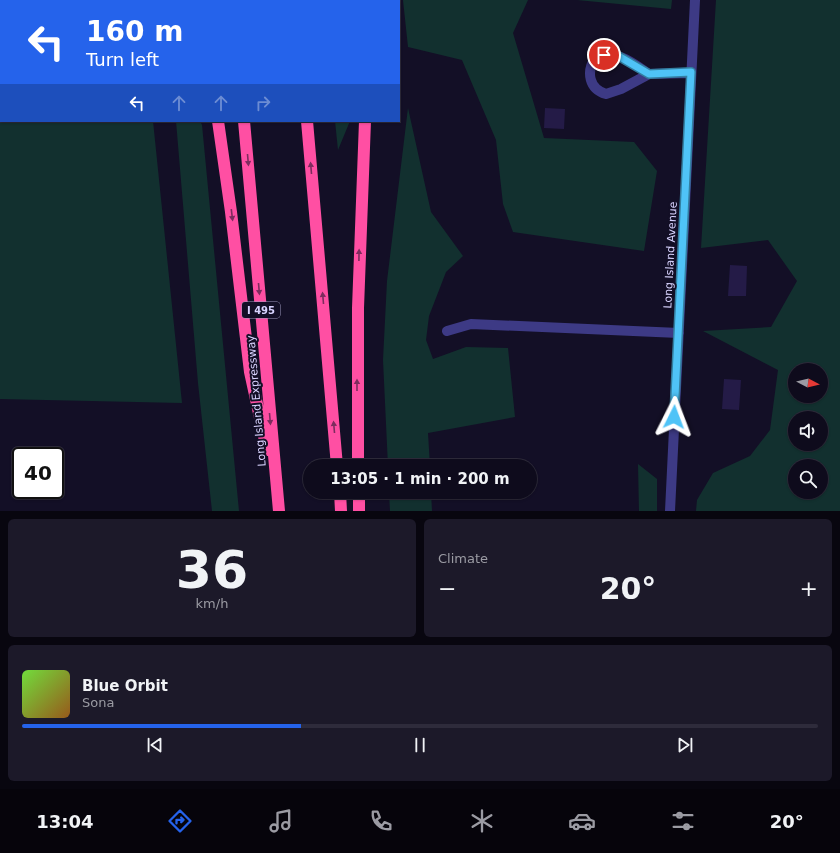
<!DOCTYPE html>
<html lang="en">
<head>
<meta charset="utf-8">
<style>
	:root { --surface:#0e0b1c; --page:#1c1929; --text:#f1f3f6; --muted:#9b9ba3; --line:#2e2b3b; --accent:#2563eb }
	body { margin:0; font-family:"DejaVu Sans",sans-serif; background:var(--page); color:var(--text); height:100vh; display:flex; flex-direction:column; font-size:15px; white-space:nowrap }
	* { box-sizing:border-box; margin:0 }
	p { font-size:13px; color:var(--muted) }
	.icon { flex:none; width:22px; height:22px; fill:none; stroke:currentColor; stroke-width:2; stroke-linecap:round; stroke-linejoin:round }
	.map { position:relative; height:511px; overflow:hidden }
	.sheet { display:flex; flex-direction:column; gap:8px; padding:8px; background:#08060f; flex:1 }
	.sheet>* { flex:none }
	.banner { position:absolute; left:0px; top:0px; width:400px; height:122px; box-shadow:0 1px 3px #0004,0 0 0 1px var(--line); background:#2563eb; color:#fff; overflow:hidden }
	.needle { width:26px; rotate:97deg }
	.fabs { position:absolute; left:788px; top:363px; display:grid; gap:8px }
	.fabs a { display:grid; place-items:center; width:40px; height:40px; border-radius:50%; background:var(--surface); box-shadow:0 1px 3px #0004,0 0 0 1px var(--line); font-size:20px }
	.speed { position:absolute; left:12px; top:447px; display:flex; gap:8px; font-size:20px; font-weight:700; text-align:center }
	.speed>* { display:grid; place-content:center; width:52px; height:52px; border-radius:50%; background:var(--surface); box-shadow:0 1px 3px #0004,0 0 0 1px var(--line); line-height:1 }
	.speed .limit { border:2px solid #111; border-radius:6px; background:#fff; color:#111 }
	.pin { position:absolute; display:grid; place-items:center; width:34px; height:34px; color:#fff; margin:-17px; border:2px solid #fff; border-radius:50%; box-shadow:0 1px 4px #0007 }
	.me { position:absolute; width:44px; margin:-22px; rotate:3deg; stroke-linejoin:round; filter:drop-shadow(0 0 3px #0008) }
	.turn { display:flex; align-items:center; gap:14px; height:84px; padding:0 20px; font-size:18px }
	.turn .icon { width:52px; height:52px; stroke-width:2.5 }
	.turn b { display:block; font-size:28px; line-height:34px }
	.lanes { display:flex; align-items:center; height:38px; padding:0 20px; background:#0003; justify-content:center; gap:20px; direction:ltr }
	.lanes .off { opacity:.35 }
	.big { font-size:30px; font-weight:700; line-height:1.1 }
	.sheet .widget { flex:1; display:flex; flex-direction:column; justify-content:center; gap:6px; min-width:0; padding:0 14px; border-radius:6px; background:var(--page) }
	.sheet .dial { align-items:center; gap:0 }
	.dial b { font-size:52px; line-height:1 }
	.song { display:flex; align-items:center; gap:12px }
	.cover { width:48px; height:48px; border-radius:6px; background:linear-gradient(135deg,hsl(100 70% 55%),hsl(30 70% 35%)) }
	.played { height:4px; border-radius:2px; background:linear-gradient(90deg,var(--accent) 35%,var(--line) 35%) }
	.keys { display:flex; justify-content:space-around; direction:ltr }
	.heat { display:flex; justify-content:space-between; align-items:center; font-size:22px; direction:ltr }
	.sheet .tiles { flex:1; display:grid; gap:8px; grid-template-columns:1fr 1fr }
	.widget:last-child { grid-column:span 2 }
	.trip { position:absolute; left:303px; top:459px; width:234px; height:40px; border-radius:20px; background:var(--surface); box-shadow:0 1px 3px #0004,0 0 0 1px var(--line); font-weight:700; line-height:40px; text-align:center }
	.dock { display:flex; height:64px; justify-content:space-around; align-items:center; background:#06040b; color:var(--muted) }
	.dock .icon { width:28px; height:28px }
	.dock .active { color:var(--accent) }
	.dock b { font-size:18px; color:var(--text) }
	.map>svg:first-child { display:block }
</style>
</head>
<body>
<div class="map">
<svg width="840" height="511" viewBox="0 0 840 511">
	<rect width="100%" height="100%" fill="#130f26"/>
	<path fill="#12302f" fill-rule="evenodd" d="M0,0h140l-139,1v120h152l29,282 -182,-4z
		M403,0h125l-15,33 31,105 90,4 23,29 -13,80 -131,-19 -10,-28 -7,-64 -34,-80 -54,-13z
		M577,0h95l-1,9z
		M716,0h124v511h-144l1,-11 16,-27 37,-17 20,-26 8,-60 -75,-39 68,-4 26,-46 -29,-41 -67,8zM795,370h26v26h-26zM795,418h26v26h-26zM795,466h26v26h-26z
		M408,108l23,104 32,44 -17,16 -17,44 -3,24 7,19 33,-12 42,1 7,69 -87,16 2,33h-42l-5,-106 4,-79z
		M176,121h24l2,4 37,386h-27l-14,-128z
		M335,121h15l-12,29z
		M638,464l19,15v32h-18z
		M389,492h42l1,19h-42z"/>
	<path fill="#241b47" d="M545,108l20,1 -1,20 -20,-1z
		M730,265l17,1 -1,30h-18z
		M724,379l17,1 -2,30 -17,-1z"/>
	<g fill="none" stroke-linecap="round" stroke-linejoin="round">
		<path stroke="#3d3a85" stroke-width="10" d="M649,74c-16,-11 -34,-26 -54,-16 -9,14 -6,31 11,36l15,-5 28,-15 42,-1
			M447,331l24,-7 208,9
			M670,511l25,-511"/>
		<path stroke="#ff4fa3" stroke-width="12" d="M193,0l1,1
			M234,0v1
			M297,0v1
			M361,0v1
			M218,121l13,91 19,160 17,78
			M244,121l35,390
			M307,121l30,345
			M358,466v-158l7,-187
			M340,492l1,19
			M359,492v19"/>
	</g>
	<defs><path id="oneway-solid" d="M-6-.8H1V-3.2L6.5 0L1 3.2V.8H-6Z"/></defs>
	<g fill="#7d2c5e">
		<use href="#oneway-solid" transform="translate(248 160) rotate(85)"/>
		<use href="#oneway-solid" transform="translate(311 168) rotate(-95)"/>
		<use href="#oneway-solid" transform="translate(232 215) rotate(83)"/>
		<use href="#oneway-solid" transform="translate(359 255) rotate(-89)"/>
		<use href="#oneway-solid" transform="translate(259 289) rotate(85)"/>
		<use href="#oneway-solid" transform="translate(323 298) rotate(-95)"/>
		<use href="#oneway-solid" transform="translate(357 385) rotate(-90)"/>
		<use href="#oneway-solid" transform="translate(270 419) rotate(85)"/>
		<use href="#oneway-solid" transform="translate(334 427) rotate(-95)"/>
	</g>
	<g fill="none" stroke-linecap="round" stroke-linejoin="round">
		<defs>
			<path id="route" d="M604,55l10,-1 6,3 29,17 42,-2 -17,345"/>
		</defs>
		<use href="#route" stroke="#337fa1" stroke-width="10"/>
		<use href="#route" stroke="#4fc3f7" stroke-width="7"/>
	</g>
	<g text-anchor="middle" stroke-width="4" stroke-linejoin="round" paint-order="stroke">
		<rect fill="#130f26" stroke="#9e99be" stroke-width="1" x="242" y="302" width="38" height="16" rx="3"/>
		<g font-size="10" font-weight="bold" fill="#d9d4ff">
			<text x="261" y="314">I 495</text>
		</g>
		<g font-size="11" fill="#d9d4ff" stroke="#130f26">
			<text transform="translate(670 255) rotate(-87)" y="4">Long Island Avenue</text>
			<text transform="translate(256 401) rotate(-95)" y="4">Long Island Expressway</text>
		</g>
	</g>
</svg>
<div class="fabs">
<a><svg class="needle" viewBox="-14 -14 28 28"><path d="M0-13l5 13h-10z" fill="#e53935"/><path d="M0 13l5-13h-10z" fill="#9b9ba3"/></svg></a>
<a><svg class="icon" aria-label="sound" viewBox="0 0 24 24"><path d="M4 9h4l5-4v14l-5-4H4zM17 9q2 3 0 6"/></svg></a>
<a><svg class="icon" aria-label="search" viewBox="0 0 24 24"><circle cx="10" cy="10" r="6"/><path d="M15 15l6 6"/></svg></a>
</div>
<div class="speed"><div class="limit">40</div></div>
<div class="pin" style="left:604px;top:55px;background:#d93025"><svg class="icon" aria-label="arrive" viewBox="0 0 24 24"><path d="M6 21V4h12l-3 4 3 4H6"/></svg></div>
<svg class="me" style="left:674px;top:417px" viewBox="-20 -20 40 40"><path d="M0-17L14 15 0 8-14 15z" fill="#4fc3f7" stroke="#fff" stroke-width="4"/></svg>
<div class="trip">13:05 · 1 min · 200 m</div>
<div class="banner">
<div class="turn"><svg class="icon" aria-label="left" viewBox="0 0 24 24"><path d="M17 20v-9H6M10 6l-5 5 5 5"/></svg><div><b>160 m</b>Turn left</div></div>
<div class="lanes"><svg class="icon" aria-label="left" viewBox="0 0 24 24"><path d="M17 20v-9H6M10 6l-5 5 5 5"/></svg><svg class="icon off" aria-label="ahead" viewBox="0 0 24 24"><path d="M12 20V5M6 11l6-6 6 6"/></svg><svg class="icon off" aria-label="ahead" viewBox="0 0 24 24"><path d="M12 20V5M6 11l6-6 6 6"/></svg><svg class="icon off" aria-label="right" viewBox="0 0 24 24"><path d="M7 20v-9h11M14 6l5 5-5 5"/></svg></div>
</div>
</div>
<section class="sheet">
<div class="tiles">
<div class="widget dial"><b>36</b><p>km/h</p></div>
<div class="widget"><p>Climate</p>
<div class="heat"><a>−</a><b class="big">20°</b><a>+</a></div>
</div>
<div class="widget">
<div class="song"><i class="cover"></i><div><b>Blue Orbit</b><p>Sona</p></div></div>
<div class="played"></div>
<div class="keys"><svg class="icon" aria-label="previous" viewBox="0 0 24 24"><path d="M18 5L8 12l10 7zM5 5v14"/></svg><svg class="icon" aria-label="pause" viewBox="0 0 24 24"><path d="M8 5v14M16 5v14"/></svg><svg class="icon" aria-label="next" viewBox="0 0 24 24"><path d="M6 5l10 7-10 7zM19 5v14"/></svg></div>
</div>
</div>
</section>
<nav class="dock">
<b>13:04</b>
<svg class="icon active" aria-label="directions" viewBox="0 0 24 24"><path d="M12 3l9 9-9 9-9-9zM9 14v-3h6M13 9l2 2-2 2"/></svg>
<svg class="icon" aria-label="music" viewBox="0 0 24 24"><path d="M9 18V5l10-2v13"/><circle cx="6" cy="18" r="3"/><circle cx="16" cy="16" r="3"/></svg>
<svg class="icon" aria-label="phone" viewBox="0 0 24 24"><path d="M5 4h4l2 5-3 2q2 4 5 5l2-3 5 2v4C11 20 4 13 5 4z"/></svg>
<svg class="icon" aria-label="climate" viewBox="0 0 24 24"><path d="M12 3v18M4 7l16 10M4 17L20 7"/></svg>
<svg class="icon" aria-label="car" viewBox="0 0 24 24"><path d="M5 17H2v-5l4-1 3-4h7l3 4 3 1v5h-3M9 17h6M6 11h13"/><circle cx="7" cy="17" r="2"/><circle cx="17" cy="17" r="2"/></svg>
<svg class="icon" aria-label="filters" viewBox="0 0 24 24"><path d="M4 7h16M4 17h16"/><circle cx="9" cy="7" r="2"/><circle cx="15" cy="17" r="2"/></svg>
<b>20°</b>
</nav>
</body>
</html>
